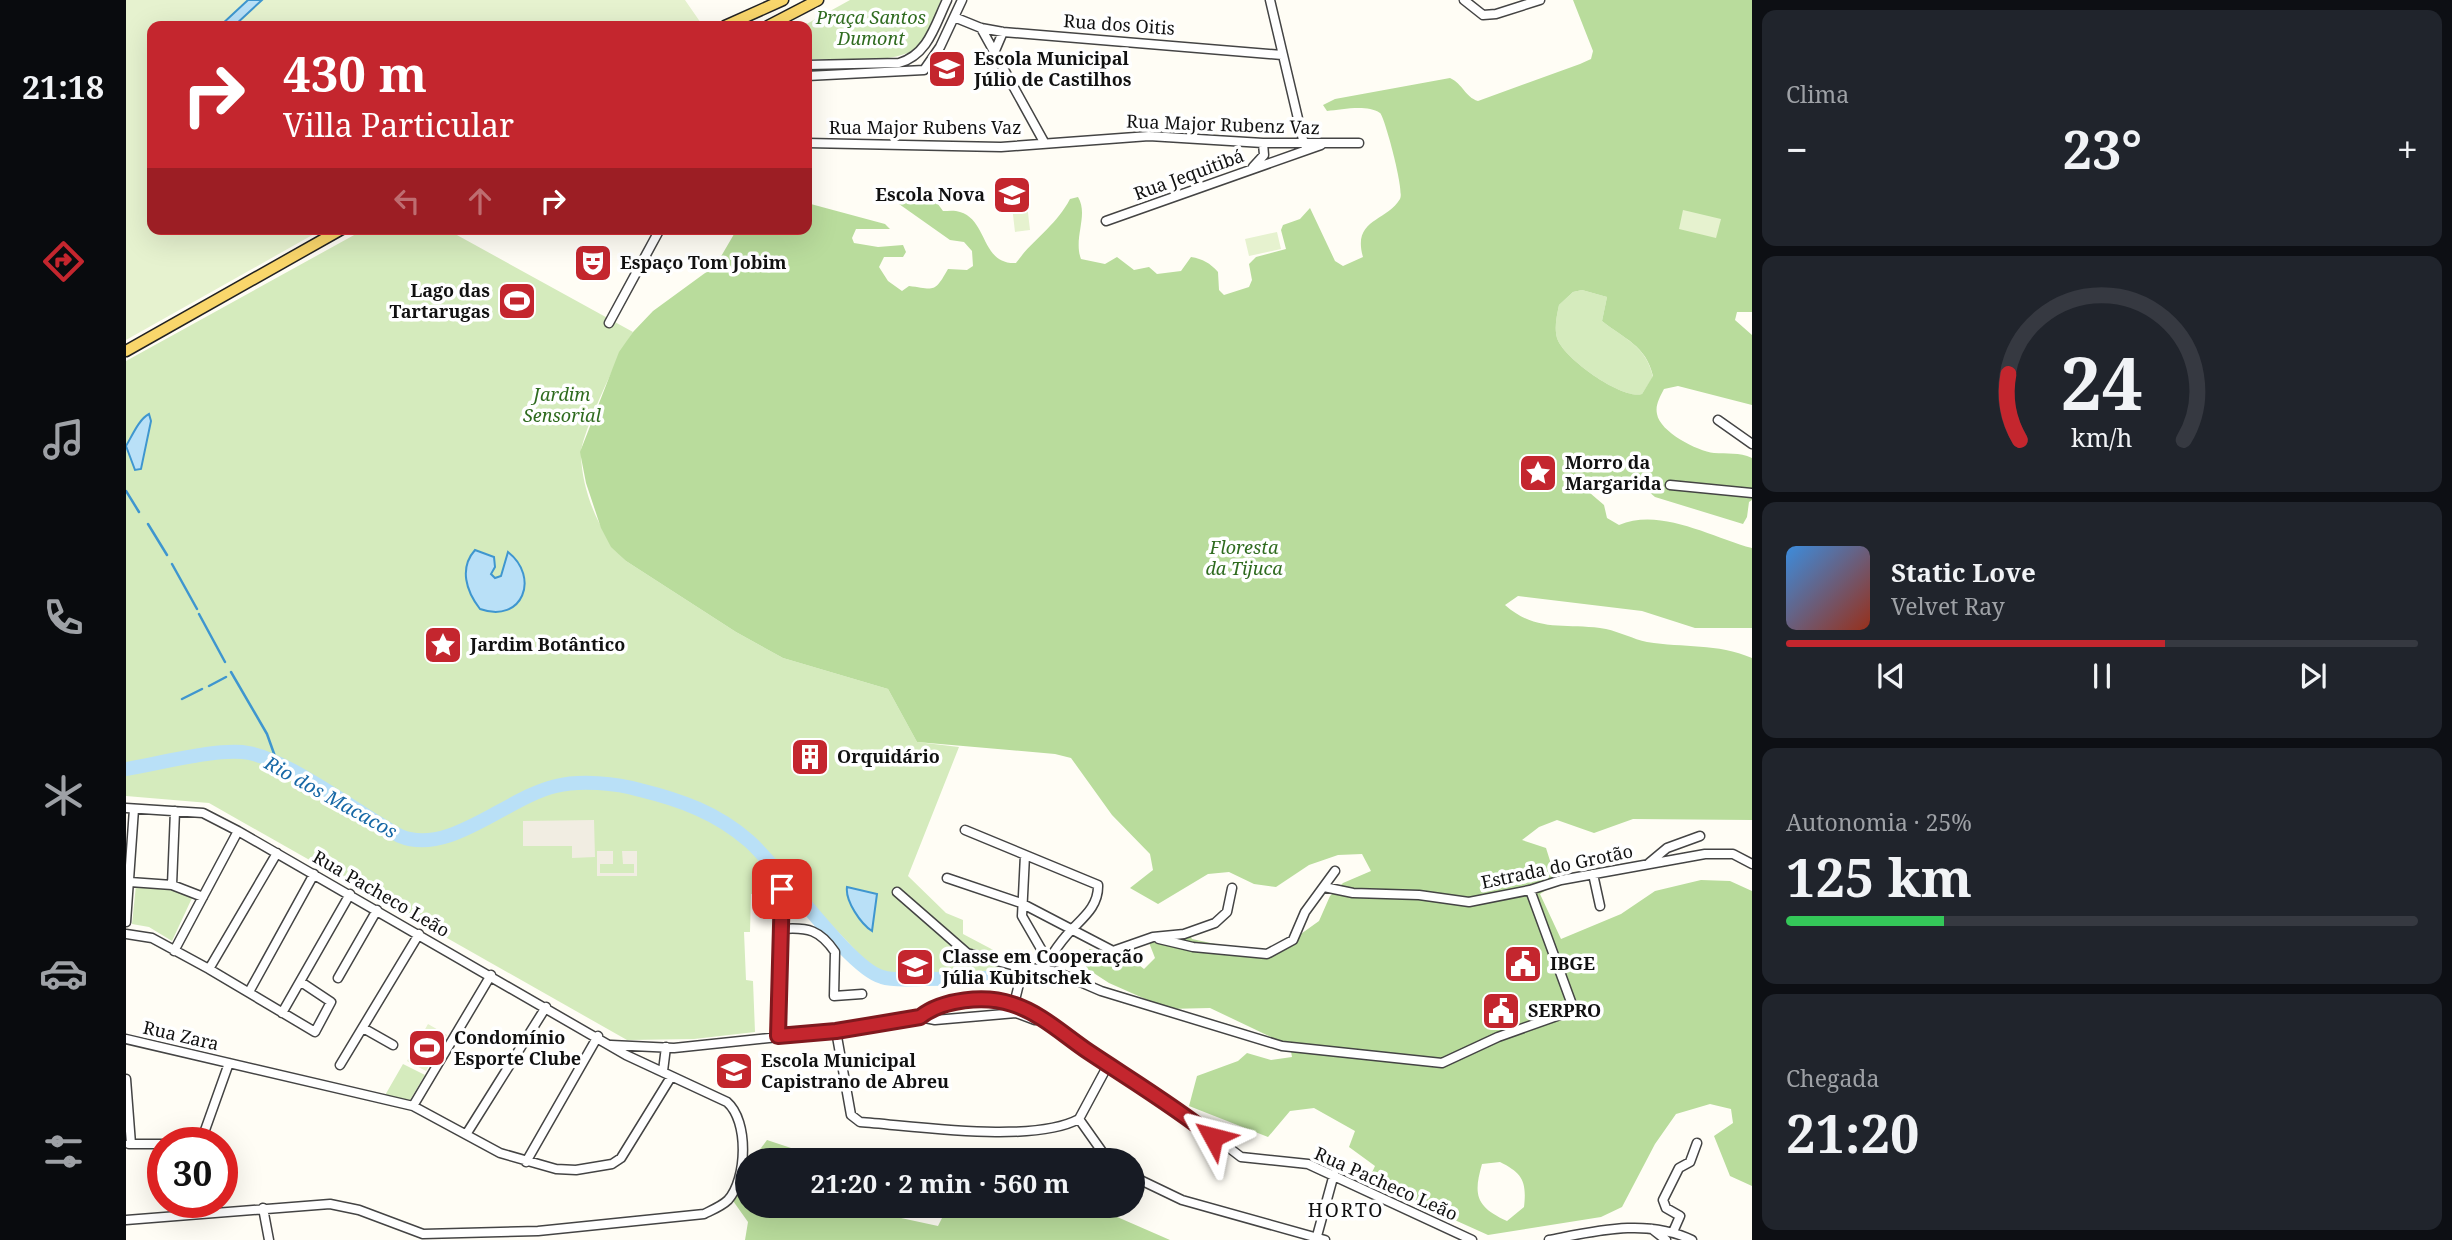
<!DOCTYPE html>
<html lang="pt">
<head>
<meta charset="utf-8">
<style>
	:root { --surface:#171b24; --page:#20242c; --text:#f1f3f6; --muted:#9ea1a6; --line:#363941; --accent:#c4262e }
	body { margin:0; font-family:"Noto Serif",serif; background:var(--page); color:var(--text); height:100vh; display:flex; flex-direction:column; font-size:26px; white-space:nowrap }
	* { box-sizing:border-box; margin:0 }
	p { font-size:23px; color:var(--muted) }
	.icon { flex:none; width:38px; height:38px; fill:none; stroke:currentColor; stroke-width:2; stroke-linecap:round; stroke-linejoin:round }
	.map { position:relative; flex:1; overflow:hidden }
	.side { display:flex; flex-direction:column; gap:10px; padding:10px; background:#0d0f14; width:700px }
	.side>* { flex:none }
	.banner { position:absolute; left:21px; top:21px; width:665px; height:214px; border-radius:14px; box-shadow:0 7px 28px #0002; background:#c4262e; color:#fff; overflow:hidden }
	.speed { position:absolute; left:21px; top:1127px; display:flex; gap:14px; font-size:35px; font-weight:700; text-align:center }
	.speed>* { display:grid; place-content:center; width:91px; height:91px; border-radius:50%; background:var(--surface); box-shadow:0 7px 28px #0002; line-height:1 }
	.speed .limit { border:10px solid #d22; background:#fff; color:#111 }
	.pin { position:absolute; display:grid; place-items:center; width:60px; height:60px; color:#fff; margin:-30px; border-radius:14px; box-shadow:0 4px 10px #0006 }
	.me { position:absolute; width:77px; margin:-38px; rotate:308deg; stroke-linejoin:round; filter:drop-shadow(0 0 5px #0008) }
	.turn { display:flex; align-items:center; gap:24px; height:147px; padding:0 21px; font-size:32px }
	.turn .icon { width:91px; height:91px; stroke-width:2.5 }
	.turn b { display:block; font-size:49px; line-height:60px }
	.lanes { display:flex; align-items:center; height:66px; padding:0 21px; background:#0003; justify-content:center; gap:35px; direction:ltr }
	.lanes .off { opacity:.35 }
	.big { font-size:52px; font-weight:700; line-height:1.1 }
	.side .tile { flex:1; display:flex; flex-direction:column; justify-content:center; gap:10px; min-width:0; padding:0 24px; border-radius:14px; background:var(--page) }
	.side .dial { align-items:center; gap:0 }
	.dial svg { height:182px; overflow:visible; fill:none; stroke:var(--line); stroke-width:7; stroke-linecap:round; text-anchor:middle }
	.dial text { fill:var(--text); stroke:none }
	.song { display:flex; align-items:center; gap:21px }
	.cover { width:84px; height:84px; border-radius:10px; background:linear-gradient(135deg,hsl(210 70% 55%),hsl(10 70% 35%)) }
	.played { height:7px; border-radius:4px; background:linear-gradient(90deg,var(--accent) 60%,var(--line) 60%) }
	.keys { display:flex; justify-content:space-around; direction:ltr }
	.heat { display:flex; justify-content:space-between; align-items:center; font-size:38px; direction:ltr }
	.charge { height:10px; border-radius:5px; background:linear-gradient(90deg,#34c759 25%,var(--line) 0) }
	.trip { position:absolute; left:609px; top:1148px; width:410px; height:70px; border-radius:35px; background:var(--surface); box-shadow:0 7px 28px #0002; font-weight:700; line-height:70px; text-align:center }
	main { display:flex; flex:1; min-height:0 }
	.dock { display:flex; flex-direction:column; width:126px; justify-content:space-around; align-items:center; background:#090b0e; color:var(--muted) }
	.dock .icon { width:49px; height:49px }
	.dock .on { color:var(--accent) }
	.dock b { font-size:32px; color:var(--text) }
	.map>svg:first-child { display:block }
</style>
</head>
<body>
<main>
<nav class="dock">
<b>21:18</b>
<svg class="icon on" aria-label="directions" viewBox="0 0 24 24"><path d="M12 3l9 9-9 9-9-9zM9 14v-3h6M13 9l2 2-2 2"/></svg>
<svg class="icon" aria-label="music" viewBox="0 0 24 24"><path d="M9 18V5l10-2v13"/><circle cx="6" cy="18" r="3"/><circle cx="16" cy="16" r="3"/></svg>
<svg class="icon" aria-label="phone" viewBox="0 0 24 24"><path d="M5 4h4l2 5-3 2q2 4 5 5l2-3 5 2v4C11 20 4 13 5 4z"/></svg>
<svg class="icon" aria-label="climate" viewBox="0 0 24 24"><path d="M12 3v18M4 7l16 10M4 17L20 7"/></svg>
<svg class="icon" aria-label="car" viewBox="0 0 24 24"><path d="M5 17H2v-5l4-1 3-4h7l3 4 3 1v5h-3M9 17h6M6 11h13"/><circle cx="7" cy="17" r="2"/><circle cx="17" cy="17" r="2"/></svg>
<svg class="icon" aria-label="filters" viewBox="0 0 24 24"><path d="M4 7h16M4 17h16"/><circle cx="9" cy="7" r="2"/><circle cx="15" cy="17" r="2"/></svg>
</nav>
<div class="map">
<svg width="1626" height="1240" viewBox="0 0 1626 1240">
	<rect width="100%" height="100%" fill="#fffdf5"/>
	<path fill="#d5ebbd" d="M724,0h91c-6,13 -11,35 -21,45 -20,21 -85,14 -113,14v-33h-4z
		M239,229h81l187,103c-12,17 -53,105 -52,123 1,37 19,80 45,106l110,71 47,26 105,31 29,53 42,5 -51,129 38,37 17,7v14l36,19 -2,22 -117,1 -77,-81 -52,-1 -1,38h-6l2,48 7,1 2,51 -61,7 -67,1 -418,-237 -83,-7v-435z
		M1456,290l25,7 -5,24c22,18 44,24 51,56l-11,17c-20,6 -79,-36 -85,-56 -3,-11 0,-23 2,-33l14,-13z
		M10,885l35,3 21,10 -20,43 -23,-14 -17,-3z
		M277,1064l22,11 -15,25 -26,-3z"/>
	<path fill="#b9dc9c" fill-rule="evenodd" d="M1447,0h179v312h-15l-2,8 17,15v70l-74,-19 -14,3c-4,8 -9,16 -7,25 3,18 40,37 57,39 13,1 25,-1 38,5v42l-3,2 -2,15 -4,7 -88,-27 -21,-18 -44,1 -7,7 21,18 3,13 12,7c41,-18 92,12 133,23v80h-57l-53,-17 -124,-15 -13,9c33,29 61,17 101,24 14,3 27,10 41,13 37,6 70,1 105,16v162l-119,-1 -39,14 -37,-13 -18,7 -17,13 24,8 11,35 -17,11 21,45 60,-25 34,-23 46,-11 29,1 22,10v295l-22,-10 -16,-40 19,-13 -2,-14 -21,-5 -34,10 -21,30 -33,63 -21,10 -113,18 -120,-54 7,-15 -26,-19 6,-16 -41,-23 -24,3 -22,26 -79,-31 8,-30 41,-15 9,-8 24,7 21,-3 -2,-11 -80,-38 -42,1 -59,-26 -23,-15 3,-19 40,8 15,12 11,-11 -7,-18 38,-12 6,11 70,15 22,-8 35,-25 11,-25 13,-13 28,-12 -9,-17 -24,1 -29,10 -33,22 -22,-3 -25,-12 -21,2 -50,30 -28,-16 23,-18 -3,-16 -38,-39 -41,-57 -16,-4 -138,-12 -29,-53 -105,-31 -47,-26 -110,-71 -15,-14 -10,-19 -15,-45 -6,-31 39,-100 14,-20 20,-21 63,-46 21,-36h70v-26l78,21 5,5h-34l-4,9 2,5 24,4 25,-2 3,7 -3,5h-19l-5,10 9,14 14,10 7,-5c25,3 25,8 39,-17l19,1 6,-4 -1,-15 -8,-9 -14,-2 -51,-36 -1,-5 13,-5 21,2 11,15c5,0 12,-1 17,1 28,8 21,53 56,51 17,-24 40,-37 54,-64l8,-2c11,18 -5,41 3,62l24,5 12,-7 17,13 15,-3 8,7 24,-3 10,-14c12,2 19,6 27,15l1,18 5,5 25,-8 3,-7 -3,-16 7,-7 30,-8 -5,-19 2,-5 17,-6 10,-11 25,53 8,5 20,-9c-11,-38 23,-35 37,-58 5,-8 -16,-84 -20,-86 -14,-9 -38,-3 -53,-2l-4,-6 12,-6 115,-21c13,6 15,19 28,23l102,-37 11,-5 2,-8zM1456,290l25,7 -5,24c22,18 44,24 51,55l-11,18c-20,6 -79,-36 -85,-56 -3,-11 0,-23 2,-33l14,-13zM1374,1162c22,11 27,19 24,45l-17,14c-31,-14 -34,-26 -25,-57z
		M641,1140l60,20h-75z
		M621,1167v39h142l12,12 37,8 10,-20h144l78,34h-425l3,-18 -17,-24 7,-19z"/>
	<path fill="#e6f2cf" d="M0,0h559l18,26h-551v203h171l-197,111z
		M901,204l3,26 -15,2 -3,-26z
		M1557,210l38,9 -5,19 -37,-9z
		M1151,232l4,17 -32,7 -4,-17z
		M302,1024l19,11 -21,36 -19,-10z"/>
	<path fill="#f1ede2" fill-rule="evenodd" d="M468,820l1,37 -23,1v-12h-49v-25z
		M471,851h40v25h-40zM487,851h9l1,13h11v9h-34v-9h13z"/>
	<path fill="#b9e0f7" stroke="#3f96cf" stroke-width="2" d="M122,0h14l-28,26h-14z
		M23,414l2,7 -10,48 -6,1 -9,-24c6,-10 13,-27 23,-32z
		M349,550l19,7 1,10 -4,7 4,4 6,-2 7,-24c32,25 15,72 -28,57 -14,-18 -21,-41 -5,-59z
		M721,887l30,7 -5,37c-11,-7 -27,-30 -25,-44z"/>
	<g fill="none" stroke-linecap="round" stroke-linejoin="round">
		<path stroke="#3f96cf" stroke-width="2.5" d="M0,491l13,21
			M22,524l19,31
			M46,564l25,45
			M73,614l26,48
			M105,672l36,62 10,28
			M83,686l17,-9
			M56,699l20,-10"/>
		<path stroke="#b9e0f7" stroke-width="14" d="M0,769c32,-5 93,-22 123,-16 41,8 111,61 151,83 49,21 107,-39 156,-50 24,-6 60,-3 84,4 41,10 77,23 109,51 31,27 101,128 133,136 12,4 29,2 42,2 39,0 78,-1 117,-3"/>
		<defs>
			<path id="minor" d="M1144,0l34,144
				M1338,0l19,15 13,-1 44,-14
				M828,17l27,11 22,4 279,23
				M855,28l63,114
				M868,53l9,-21
				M681,65l92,-2c29,-8 36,-38 48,-63
				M681,76l117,-6 16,-23 22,-47
				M681,143l194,4 148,-11 114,7h96
				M1127,167l11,-12 -1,-12
				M980,221l215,-76
				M483,323l51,-94
				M1592,420l34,24
				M1544,485l82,8
				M0,808l77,5 35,18 388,224 101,47c22,19 20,77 1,98 -6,6 -16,10 -24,14l-166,17 -115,3 -64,-24 -29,-6 -204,16
				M899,855l-3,61 26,45
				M1523,863l18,-15 33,-12
				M1467,874l7,32
				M821,878l74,25 92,48 40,-14 31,-3 31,-11 12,-11 5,-24
				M4,882l42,3 31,12
				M46,885l3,-74
				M1198,887l29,6 66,2 50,7 61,-12 31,-10 144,-26h28l19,10
				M771,892l70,61 56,15 20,1c7,-11 14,-23 23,-33 12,-15 33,-27 32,-51l-133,-55
				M0,922l8,-113
				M656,929c26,-2 38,1 53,23l-1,44 28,-2
				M0,934l26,4 57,31 106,63 16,-30 -30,-20
				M1033,939l34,8 74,7 26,-14 12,-28 30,-41
				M48,951l64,-120
				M83,969l68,-116
				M917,969l14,3 44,19 181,55 160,17 56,-26 76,-27 -44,-120
				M212,978l39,-68
				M123,992l65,-118
				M888,1004l9,-36
				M156,1013l68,-119
				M794,1017l10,-8 48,-10h10l37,10 156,102 60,46 67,7 164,76
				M237,1028l30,17
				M710,1031l15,84 9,7c56,4 172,22 219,-3
				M652,1036l4,-147
				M0,1039l287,67 87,47 56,16 20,1 36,-6 9,-6 50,-81
				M485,1045l63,3 162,-17 84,-14 15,3 81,-7 19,7
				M214,1065l79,-131
				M537,1071l3,-24
				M0,1079l5,65
				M287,1106l78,-131
				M953,1119l29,-54
				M953,1119l29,41
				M341,1133l79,-126
				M63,1143l10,-3 5,-7 25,-70
				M3,1144h34
				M400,1162l72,-126
				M1006,1176l50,24 143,40
				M137,1208l6,32
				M1526,1229l14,11
				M1547,1232l7,-16 -14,-8 -3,-8 16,-32 11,-6 7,-19
				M1191,1236l17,-62
				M1423,1240c47,-9 98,-22 143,0"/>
			<path id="major" d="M599,26l58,-26
				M642,26l50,-26
				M0,351l216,-122"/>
		</defs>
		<use href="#minor" stroke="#444" stroke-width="11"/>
		<use href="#major" stroke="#222" stroke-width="13"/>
		<use href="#minor" stroke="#fff" stroke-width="8"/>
		<use href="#major" stroke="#f9d66b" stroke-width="10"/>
	</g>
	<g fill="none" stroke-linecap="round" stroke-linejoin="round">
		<defs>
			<path id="route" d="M656,889l-4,147 58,-5 84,-14c23,-18 65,-22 92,-13 29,9 53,32 77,48 42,28 85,54 124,85"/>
		</defs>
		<use href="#route" stroke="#7f191e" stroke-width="18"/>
		<use href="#route" stroke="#c4262e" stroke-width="12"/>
	</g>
	<defs>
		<symbol id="school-square" viewBox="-11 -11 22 22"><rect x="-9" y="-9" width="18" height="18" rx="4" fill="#c4262e" stroke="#fff"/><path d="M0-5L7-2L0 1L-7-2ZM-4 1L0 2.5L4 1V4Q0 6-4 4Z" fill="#fff"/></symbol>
		<symbol id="theatre-square" viewBox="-11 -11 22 22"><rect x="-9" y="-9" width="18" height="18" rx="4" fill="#c4262e" stroke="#fff"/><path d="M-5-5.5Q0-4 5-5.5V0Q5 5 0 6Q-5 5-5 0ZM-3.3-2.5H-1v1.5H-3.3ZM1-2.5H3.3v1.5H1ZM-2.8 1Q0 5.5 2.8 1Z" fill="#fff"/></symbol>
		<symbol id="stadium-square" viewBox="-11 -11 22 22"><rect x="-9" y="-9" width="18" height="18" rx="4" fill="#c4262e" stroke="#fff"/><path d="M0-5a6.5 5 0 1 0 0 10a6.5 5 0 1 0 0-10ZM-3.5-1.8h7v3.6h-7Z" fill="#fff"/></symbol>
		<symbol id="sight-square" viewBox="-11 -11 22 22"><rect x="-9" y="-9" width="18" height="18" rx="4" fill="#c4262e" stroke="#fff"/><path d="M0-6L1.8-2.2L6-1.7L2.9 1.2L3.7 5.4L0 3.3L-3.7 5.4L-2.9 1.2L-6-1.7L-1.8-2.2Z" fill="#fff"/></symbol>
		<symbol id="building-square" viewBox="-11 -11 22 22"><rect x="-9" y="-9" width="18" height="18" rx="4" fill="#c4262e" stroke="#fff"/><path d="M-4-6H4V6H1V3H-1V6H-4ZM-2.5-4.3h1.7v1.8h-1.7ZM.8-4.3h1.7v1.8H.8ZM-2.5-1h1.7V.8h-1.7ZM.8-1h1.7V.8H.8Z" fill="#fff"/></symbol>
		<symbol id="civic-square" viewBox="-11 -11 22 22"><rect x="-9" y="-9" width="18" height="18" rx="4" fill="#c4262e" stroke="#fff"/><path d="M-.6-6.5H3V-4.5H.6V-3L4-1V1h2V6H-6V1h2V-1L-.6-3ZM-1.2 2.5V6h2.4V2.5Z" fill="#fff"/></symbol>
	</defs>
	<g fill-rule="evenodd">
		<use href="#school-square" x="799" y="47" width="44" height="44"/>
		<use href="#school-square" x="864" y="173" width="44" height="44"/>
		<use href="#theatre-square" x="445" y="241" width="44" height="44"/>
		<use href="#stadium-square" x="369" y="279" width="44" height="44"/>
		<use href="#sight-square" x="1390" y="451" width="44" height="44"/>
		<use href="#sight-square" x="295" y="623" width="44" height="44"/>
		<use href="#building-square" x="662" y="735" width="44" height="44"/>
		<use href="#civic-square" x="1375" y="942" width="44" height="44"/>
		<use href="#school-square" x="767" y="945" width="44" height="44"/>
		<use href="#civic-square" x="1353" y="989" width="44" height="44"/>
		<use href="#stadium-square" x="279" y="1026" width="44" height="44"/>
		<use href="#school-square" x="586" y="1049" width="44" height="44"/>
	</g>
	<g text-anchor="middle" stroke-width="7" stroke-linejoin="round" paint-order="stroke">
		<g font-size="18" font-style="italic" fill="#2f6b1f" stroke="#fff">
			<text x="745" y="24">Praça Santos<tspan x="745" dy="21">Dumont</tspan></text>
			<text x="436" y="401">Jardim<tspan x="436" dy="21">Sensorial</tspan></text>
			<text x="1118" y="554">Floresta<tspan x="1118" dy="21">da Tijuca</tspan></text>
		</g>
		<g font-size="18" fill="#111" stroke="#fff">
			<text transform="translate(993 25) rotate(4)" y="6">Rua dos Oitis</text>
			<text transform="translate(1097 125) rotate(2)" y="6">Rua Major Rubenz Vaz</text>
			<text x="799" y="134">Rua Major Rubens Vaz</text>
			<text transform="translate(1063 175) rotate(-20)" y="6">Rua Jequitibá</text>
			<text transform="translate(1431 867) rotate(-12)" y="6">Estrada do Grotão</text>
			<text transform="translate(255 894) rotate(30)" y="6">Rua Pacheco Leão</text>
			<text transform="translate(55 1036) rotate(13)" y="6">Rua Zara</text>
			<text transform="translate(1260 1184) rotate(24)" y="6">Rua Pacheco Leão</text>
		</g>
		<g font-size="18" font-weight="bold" fill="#111" stroke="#fff" text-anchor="start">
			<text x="848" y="65">Escola Municipal<tspan x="848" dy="21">Júlio de Castilhos</tspan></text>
			<text x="859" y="201" text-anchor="end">Escola Nova</text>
			<text x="494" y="269">Espaço Tom Jobim</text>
			<text x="364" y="297" text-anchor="end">Lago das<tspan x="364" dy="21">Tartarugas</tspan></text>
			<text x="1439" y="469">Morro da<tspan x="1439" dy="21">Margarida</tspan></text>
			<text x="344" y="651">Jardim Botântico</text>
			<text x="711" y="763">Orquidário</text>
			<text x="816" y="963">Classe em Cooperação<tspan x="816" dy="21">Júlia Kubitschek</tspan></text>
			<text x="1424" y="970">IBGE</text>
			<text x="1402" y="1017">SERPRO</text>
			<text x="328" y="1044">Condomínio<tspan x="328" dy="21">Esporte Clube</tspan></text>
			<text x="635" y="1067">Escola Municipal<tspan x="635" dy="21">Capistrano de Abreu</tspan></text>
		</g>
		<g font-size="19" font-style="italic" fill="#1768a6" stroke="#fff">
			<text transform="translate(205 797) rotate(29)" y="7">Rio dos Macacos</text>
		</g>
		<g font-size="19" letter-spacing="2" fill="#111" stroke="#fff">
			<text x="1220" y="1217">HORTO</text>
		</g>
	</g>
</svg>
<div class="speed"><div class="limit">30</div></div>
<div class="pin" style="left:656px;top:889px;background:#d93025"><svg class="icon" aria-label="arrive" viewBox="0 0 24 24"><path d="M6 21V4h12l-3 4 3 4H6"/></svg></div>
<svg class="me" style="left:1087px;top:1137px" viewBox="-20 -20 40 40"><path d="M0-17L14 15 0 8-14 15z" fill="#c4262e" stroke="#fff" stroke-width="4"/></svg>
<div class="trip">21:20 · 2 min · 560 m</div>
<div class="banner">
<div class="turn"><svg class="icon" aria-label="right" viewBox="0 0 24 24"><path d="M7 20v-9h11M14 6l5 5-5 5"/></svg><div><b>430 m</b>Villa Particular</div></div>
<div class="lanes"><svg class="icon off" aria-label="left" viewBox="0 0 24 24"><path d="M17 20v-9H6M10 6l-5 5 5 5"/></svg><svg class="icon off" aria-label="ahead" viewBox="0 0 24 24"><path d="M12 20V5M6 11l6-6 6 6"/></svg><svg class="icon" aria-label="right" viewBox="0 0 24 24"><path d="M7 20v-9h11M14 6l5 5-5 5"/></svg></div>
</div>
</div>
<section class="side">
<div class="tile"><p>Clima</p>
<div class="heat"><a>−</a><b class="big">23°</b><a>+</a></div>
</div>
<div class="tile dial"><svg viewBox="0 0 100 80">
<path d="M14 69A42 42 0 1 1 86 69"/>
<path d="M14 69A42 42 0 0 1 9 40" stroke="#c4262e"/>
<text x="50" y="56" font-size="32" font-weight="700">24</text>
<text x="50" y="72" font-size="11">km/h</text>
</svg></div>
<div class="tile">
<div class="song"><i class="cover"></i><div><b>Static Love</b><p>Velvet Ray</p></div></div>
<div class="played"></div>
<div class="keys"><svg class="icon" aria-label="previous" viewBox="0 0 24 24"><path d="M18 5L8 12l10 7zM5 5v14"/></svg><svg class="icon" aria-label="pause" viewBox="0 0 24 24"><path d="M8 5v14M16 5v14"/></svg><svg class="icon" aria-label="next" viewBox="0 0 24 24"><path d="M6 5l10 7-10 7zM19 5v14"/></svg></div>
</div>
<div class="tile"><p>Autonomia · 25%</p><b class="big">125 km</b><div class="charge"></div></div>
<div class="tile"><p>Chegada</p><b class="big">21:20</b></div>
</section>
</main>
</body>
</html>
